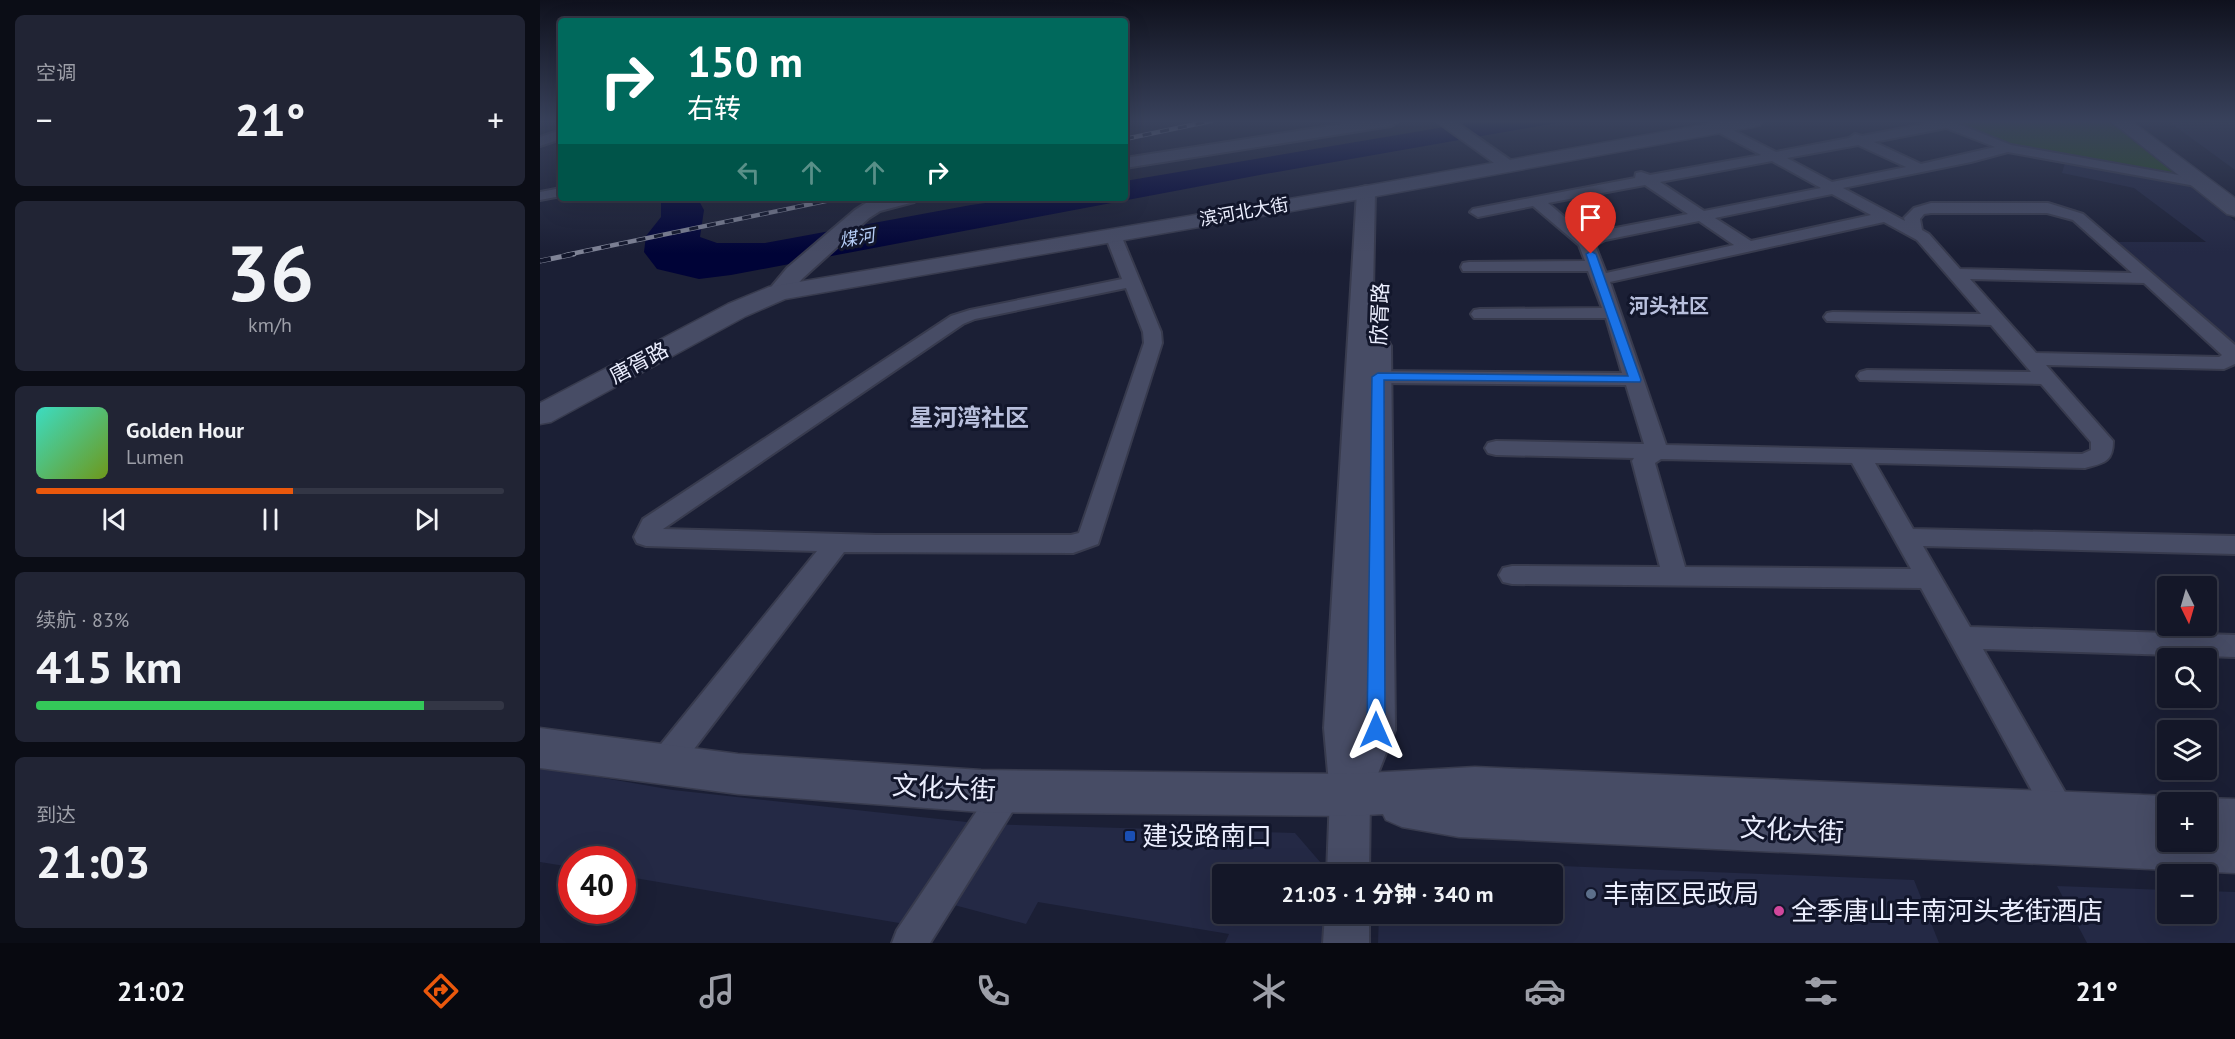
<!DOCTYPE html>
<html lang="zh">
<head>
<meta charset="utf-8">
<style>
	:root { --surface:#141728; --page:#212434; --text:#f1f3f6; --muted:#9d9fa8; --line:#333645; --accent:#ea580c }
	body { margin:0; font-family:"PT Sans","Noto Sans SC",sans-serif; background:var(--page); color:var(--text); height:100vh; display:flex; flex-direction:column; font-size:22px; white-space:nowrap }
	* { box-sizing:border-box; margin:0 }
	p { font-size:20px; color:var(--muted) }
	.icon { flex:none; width:33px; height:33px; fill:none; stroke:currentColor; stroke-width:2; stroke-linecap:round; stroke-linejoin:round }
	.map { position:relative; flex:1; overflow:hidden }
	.sheet { display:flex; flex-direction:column; gap:15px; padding:15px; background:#0b0d16; width:540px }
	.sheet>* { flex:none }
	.hud { position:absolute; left:18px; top:18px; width:570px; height:183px; border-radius:6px; box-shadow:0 6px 24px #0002,0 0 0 2px var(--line); background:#00695c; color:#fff; overflow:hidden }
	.needle { width:39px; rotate:175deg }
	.buttons { position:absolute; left:1617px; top:576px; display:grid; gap:12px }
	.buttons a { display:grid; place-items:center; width:60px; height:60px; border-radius:6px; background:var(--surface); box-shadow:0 6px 24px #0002,0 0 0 2px var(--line); font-size:30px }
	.speed { position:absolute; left:18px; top:846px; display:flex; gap:12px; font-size:30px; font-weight:700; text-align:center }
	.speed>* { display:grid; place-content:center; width:78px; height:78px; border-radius:50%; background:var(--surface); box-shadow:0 6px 24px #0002,0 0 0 2px var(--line); line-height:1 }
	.speed .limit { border:9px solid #d22; background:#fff; color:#111 }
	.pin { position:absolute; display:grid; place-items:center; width:51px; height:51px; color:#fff; margin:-62px -26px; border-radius:50% 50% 50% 0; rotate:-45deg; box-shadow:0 0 6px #0007 }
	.pin .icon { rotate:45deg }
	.me { position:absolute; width:66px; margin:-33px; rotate:0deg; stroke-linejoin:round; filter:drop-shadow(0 0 4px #0008) }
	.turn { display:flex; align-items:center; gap:21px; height:126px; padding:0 30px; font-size:27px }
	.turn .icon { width:78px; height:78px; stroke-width:2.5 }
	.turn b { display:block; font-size:42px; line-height:51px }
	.lanes { display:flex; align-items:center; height:57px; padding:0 30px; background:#0003; justify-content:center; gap:30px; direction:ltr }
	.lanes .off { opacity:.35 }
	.big { font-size:45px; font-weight:800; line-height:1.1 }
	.sheet .card { flex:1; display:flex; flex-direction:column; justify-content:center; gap:9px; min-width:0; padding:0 21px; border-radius:9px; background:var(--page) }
	.sheet .dial { align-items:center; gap:0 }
	.dial b { font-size:78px; line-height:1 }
	.song { display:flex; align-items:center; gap:18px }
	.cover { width:72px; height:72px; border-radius:9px; background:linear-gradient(135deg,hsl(170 70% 55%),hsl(80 70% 35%)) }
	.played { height:6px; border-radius:3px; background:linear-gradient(90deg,var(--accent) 55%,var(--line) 55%) }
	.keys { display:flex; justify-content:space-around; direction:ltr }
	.heat { display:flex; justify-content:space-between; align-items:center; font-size:33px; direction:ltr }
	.charge { height:9px; border-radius:4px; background:linear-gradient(90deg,#34c759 83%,var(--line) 0) }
	.trip { position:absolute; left:672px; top:864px; width:351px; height:60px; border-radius:6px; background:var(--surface); box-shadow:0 6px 24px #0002,0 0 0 2px var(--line); font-weight:800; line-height:60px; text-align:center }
	.tabs { display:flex; height:96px; justify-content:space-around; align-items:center; background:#080910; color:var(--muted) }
	.tabs .icon { width:42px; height:42px }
	.tabs .selected { color:var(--accent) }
	.tabs b { font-size:27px; color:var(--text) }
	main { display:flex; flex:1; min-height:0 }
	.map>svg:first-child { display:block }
</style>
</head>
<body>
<main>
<section class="sheet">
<div class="card"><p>空调</p>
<div class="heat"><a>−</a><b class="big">21°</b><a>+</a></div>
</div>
<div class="card dial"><b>36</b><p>km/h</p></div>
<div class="card">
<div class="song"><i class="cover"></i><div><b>Golden Hour</b><p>Lumen</p></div></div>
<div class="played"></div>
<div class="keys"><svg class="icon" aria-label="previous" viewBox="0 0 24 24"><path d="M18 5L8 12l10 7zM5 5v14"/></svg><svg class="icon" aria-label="pause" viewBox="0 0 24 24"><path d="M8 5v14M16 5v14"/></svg><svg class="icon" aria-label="next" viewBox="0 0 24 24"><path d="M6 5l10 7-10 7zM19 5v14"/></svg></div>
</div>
<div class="card"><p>续航 · 83%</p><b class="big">415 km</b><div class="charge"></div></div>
<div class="card"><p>到达</p><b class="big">21:03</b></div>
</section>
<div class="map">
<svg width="1695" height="943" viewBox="0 0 1695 943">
	<rect width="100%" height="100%" fill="#1b1f35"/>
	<path fill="#242945" d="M1628,121h67v49z
		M1525,163l127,22 43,36v129l-121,-108h92l-72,-54 -72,-15z
		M0,767l133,23 312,34 310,9 32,37 -1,4h-104v40h102l-1,29h-98l4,-9 -191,-32 -12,22 -102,-27 -19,27 -282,-48 -1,-16h-50l-1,7 -31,-5z
		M920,862l454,18 25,63h-561l1,-29h173v-40h-154l14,-5z
		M1517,886l110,4 1,24h38l1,-23 28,1v51h-148z"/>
	<path fill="#294f20" d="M1405,121h161l25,14 50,42 -176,-31z"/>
	<path fill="#000337" d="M940,121h88l-303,53 -534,101 -32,4 -42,-10 -13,-17 2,-16 15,-19v-19l37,1 6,11 -4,27 17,6h48l206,-38 51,-7h103v-17z"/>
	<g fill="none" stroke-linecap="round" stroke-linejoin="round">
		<defs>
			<path id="minor" d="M1394,121h17l60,24 190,34 7,4 -7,4 -193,-35 -37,10 -128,26 62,33 -1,-3 10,-10 17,-5h117l35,11 152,131v19l-11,5 -178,-4 67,76c0,21 -9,22 -28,27l-210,-5 38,66 322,7v18l-312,-8 47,81 265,8v22l-252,-8 94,164 -5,11 -11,4 -11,-4 -129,-236 -409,-4 -9,-2 -4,-7 4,-7 9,-2 148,1 -28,-106 2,-3 -138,-3 -8,-2 -3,-5 3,-5 8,-2 148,3 -18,-59 -248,-2 -7,-2 -3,-4 3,-4 7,-2 244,2 -16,-55h-132l-3,-4 3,-4 6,-1 122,-1 -14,-37h-125l-2,-4 2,-4 6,-1 116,-1 -6,-16 -46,-39 -55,11 -8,-5 3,-3 162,-31 1,-5 5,-1 9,3 111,-20 -47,-25 -1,-3 6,-4 57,29 73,-14 6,-4 7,2 73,-14zM1406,128l49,19 -74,17 -47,-22zM1318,145l48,22 -74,15 -45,-24zM1232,161l49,27 -117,23 -44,-29zM1105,185l43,29 -88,17 -13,5 -39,-33zM1292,194l39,21 -120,26 -36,-23zM1391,213h116l26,7 59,53 -172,-4 -31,-35 -7,-4 -2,-11 4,-5zM1159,221l35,24 -128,28 -11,-28 10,-5zM1344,222l33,18 64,74 -148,-2 -6,1 -3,4 3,4 164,4 40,47 -164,-2 -7,2 -3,4 3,4 181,4 50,58v8l-9,4 -416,-9 -56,-163zM1430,279l174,4 78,72 -3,2 -183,-4zM1121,459l191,4 59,106 -226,-2 -30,-104z
				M21,130v9l-21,7v-9z
				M21,188v8l-21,4v-8z
				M573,230l8,5 40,97 1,11 -64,201 -25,9 -229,-1 -169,222 -11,4 -11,-4 -4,-10 4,-10 164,-203 -171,-5 -9,-3 -3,-6 9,-18 308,-203 19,-6 152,-31 -17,-44zM586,288l17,44 1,11 -65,190 -8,2h-194l-214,-6 300,-205 12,-5z
				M468,777l11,4 5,10 -5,10 -89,142h-38l5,-13 100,-149z"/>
			<path id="tertiary" d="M822,121h37l-8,5 -266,42v-10z
				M896,121h18l62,43 -3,4h-12z
				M826,186l7,2 2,4 -3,149 7,-2 9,2 3,5 4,384 -25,64 -1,80h-42l3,-79 -6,-67 33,-536 2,-4z
				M345,198h31l-2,4 -34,9 -11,7 -66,60 -17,19 -8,2 -8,-2 -3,-5 20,-24 68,-58 11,-7z
				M785,914h44v29h-46z"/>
			<path id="secondary" d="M1184,121h38l-2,4 -7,2 -387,71 -581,101 -39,17 -195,106 -11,2v-21l188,-99 41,-17 597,-101z
				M1571,121h20l104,77v18l-8,-2z
				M0,728l198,26 243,16 369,4 125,-7 693,29 17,6h-17v40h38v-40h-12l12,-4 29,1v74l-776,-36 -57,-10 -16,-7 -3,-6 -33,2 -369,-4 -243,-18 -198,-26z"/>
		</defs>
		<use href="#minor" stroke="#383b4e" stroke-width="4"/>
		<use href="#tertiary" stroke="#383b4e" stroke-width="4"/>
		<use href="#secondary" stroke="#383b4e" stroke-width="3"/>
		<use href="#minor" fill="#474c65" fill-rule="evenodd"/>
		<use href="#tertiary" fill="#474c65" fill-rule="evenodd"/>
		<use href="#secondary" fill="#474c65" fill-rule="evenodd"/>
		<defs>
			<path id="rail-far1" d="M585,139l86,-18
				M26,255l274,-57"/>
			<path id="rail" d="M0,261l34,-7"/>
		</defs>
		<use href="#rail-far1" stroke="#7f8396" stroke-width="4.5"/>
		<use href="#rail" stroke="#7f8396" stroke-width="5"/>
		<use href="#rail-far1" stroke="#12162b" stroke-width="3" stroke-dasharray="9" stroke-linecap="butt"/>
		<use href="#rail" stroke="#12162b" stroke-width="4" stroke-dasharray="11" stroke-linecap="butt"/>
	</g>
	<linearGradient id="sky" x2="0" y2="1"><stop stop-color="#0f111d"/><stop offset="0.48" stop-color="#39425c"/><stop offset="1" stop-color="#39425c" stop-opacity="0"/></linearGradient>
	<rect width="1695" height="253" fill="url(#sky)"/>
	<path fill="#1a73e8" stroke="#114b97" stroke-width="1.5" d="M1051,251l5,3 45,126 -1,2 -256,-2 1,350 -3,6 -6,2 -7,-2 -2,-6 5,-353 6,-4 250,3 -42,-122z"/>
	<rect fill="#1a4fb4" stroke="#12162b" stroke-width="2" x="584" y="830" width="12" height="12" rx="3"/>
	<circle fill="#5c6f8a" stroke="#12162b" stroke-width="2" cx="1051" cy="894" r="6"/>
	<circle fill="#d1479c" stroke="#12162b" stroke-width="2" cx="1239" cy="911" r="6"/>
	<g text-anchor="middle" stroke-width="6" stroke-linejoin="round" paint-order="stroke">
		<g font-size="18" fill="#ebeefe" stroke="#12162b">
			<text transform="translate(704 212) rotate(-10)" y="6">滨河北大街</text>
		</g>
		<g font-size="18" font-style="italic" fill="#b4ccf5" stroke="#12162b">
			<text transform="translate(317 238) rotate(-10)" y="6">煤河</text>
		</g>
		<g font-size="20" font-weight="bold" fill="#b8bfdc" stroke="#12162b">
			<text x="1129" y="313">河头社区</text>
		</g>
		<g font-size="21" fill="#ebeefe" stroke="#12162b">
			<text transform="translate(840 314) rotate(-88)" y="7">欣胥路</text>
			<text transform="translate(99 363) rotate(-28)" y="7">唐胥路</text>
		</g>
		<g font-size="24" font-weight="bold" fill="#b8bfdc" stroke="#12162b">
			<text x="429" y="426">星河湾社区</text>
		</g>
		<g font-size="26" fill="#ebeefe" stroke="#12162b">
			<text transform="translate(404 788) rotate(3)" y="9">文化大街</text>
			<text transform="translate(1252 830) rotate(3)" y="9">文化大街</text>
		</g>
		<g font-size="26" fill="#ebeefe" stroke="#12162b" text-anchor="start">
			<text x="602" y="845">建设路南口</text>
			<text x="1063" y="903">丰南区民政局</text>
			<text x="1251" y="920">全季唐山丰南河头老街酒店</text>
		</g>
	</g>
</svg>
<div class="buttons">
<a><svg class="needle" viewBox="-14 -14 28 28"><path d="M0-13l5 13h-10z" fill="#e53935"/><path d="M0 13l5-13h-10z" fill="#9d9fa8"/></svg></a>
<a><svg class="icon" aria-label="search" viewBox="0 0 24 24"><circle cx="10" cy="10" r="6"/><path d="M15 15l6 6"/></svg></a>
<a><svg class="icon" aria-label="layers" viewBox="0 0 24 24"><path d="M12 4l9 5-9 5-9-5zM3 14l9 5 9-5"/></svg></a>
<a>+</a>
<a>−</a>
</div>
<div class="speed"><div class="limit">40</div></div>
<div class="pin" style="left:1051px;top:254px;background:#d93025"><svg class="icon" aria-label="arrive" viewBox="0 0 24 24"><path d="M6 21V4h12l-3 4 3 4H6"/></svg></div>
<svg class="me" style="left:836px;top:730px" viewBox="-20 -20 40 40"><path d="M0-17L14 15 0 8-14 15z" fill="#1a73e8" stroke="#fff" stroke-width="4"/></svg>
<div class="trip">21:03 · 1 分钟 · 340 m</div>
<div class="hud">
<div class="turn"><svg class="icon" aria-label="right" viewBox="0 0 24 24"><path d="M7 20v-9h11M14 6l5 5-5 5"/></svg><div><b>150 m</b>右转</div></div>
<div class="lanes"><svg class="icon off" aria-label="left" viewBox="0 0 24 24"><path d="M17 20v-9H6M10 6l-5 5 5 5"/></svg><svg class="icon off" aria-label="ahead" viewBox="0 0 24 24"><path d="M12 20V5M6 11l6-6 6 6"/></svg><svg class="icon off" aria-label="ahead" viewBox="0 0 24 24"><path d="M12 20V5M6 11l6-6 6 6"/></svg><svg class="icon" aria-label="right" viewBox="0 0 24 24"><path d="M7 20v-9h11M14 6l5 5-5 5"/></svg></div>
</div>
</div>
</main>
<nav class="tabs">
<b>21:02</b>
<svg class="icon selected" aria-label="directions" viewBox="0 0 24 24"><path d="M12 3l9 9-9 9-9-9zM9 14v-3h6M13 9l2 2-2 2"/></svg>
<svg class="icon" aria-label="music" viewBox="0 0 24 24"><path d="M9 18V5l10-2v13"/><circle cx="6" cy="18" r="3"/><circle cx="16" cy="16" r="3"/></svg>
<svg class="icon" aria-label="phone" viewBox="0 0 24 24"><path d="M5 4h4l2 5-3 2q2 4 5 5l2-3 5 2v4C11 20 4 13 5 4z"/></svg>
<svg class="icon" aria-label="climate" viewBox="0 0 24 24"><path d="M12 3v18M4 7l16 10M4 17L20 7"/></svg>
<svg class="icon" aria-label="car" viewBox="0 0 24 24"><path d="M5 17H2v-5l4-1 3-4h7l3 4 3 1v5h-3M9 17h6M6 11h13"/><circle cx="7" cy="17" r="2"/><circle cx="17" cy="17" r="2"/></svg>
<svg class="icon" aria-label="filters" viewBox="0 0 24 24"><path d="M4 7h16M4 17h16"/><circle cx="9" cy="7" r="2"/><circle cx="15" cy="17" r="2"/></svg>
<b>21°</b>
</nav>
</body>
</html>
